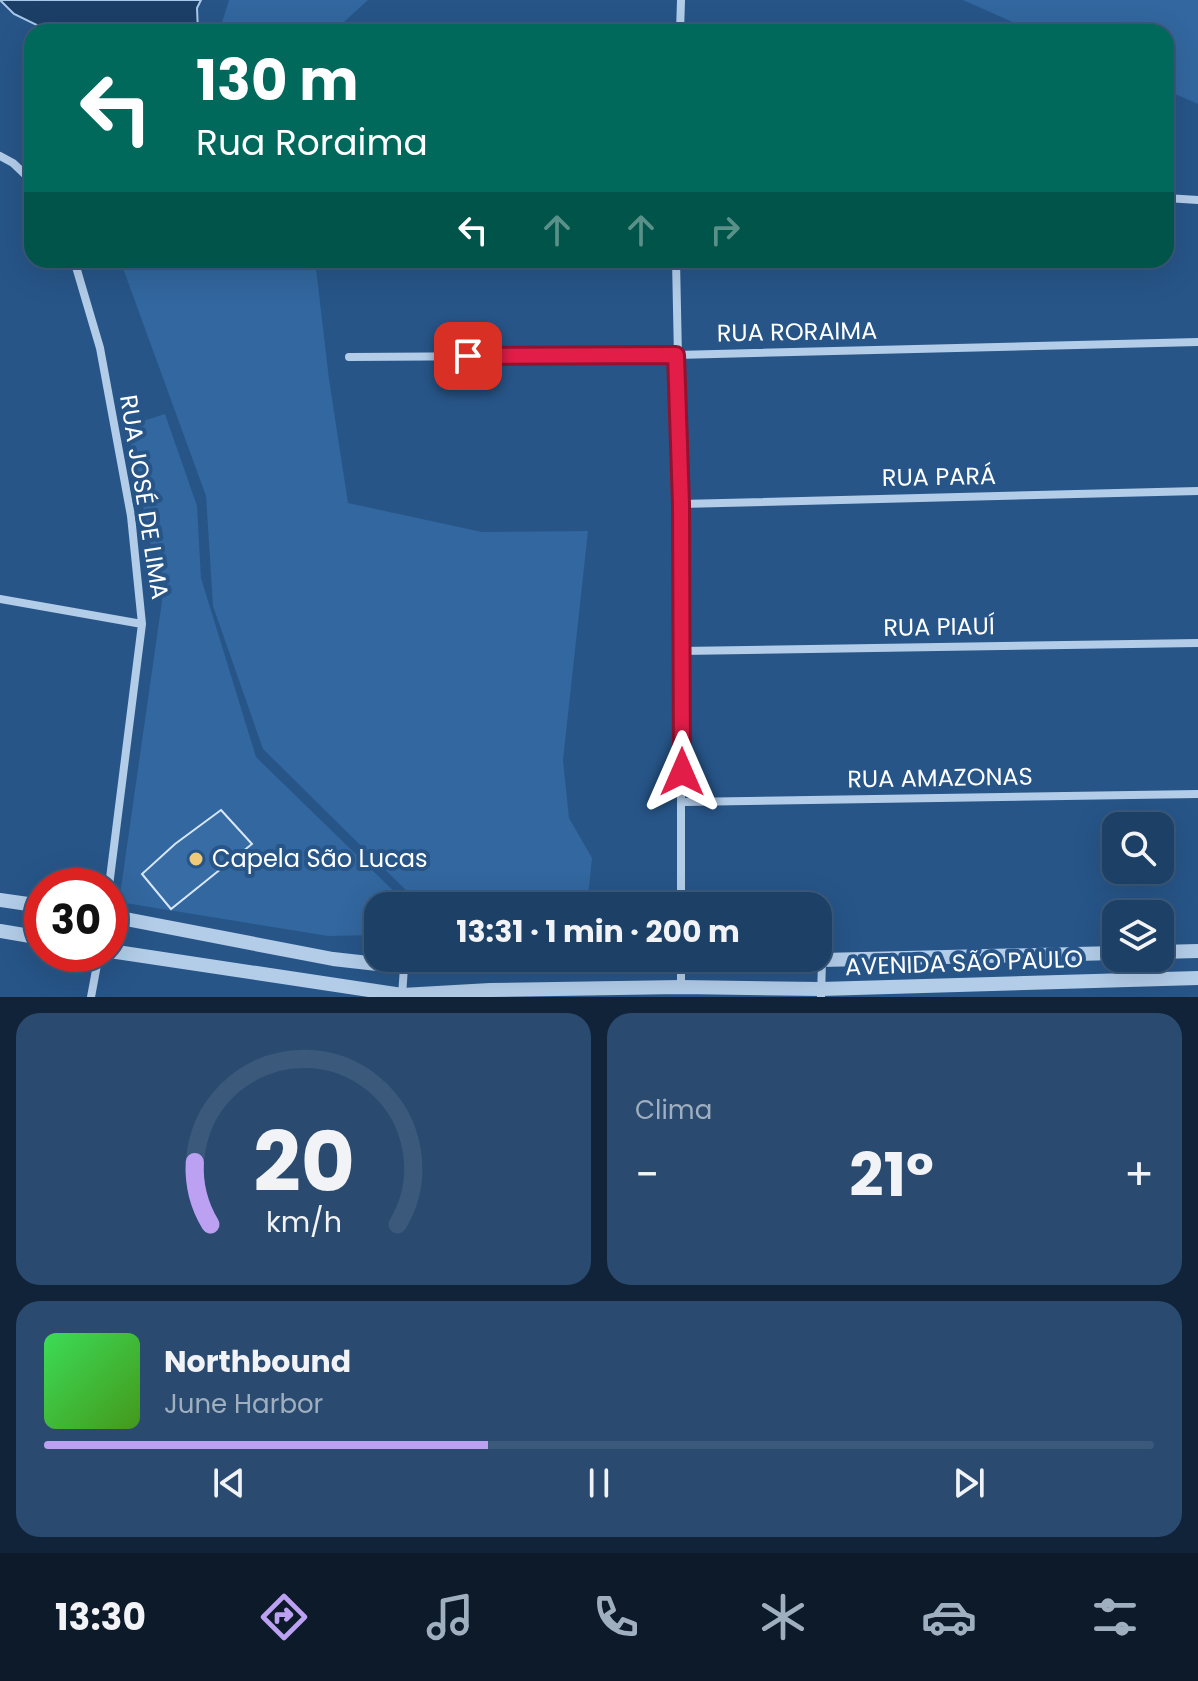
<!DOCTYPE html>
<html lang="pt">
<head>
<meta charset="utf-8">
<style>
	:root { --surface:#1d4066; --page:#2a4b6f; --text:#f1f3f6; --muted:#a0afbf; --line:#3b597a; --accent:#bca0f2 }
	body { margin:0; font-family:Poppins,sans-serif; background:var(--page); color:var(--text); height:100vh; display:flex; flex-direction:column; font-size:30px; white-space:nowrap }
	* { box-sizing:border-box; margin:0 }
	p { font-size:26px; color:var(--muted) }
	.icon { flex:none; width:44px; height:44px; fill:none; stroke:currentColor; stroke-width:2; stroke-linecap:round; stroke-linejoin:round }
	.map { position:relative; height:997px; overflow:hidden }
	.details { display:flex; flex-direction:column; gap:16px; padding:16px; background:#102338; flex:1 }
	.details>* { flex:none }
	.top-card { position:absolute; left:24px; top:24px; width:1150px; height:244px; border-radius:24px; box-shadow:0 8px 32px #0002,0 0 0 2px var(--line); background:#00695c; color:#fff; overflow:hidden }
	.controls { position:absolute; left:1102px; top:812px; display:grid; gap:16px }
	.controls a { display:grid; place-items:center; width:72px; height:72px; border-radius:16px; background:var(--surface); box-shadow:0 8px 32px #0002,0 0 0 2px var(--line); font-size:40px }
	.speed { position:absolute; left:24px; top:868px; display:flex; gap:16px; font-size:40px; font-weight:700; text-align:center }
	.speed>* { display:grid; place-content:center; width:104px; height:104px; border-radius:50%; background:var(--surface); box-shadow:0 8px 32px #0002,0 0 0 2px var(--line); line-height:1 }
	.speed .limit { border:12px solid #d22; background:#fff; color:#111 }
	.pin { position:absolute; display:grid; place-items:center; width:68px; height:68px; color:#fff; margin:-34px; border-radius:16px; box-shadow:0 4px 12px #0006 }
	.me { position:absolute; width:88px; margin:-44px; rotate:0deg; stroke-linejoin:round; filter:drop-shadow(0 0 6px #0008) }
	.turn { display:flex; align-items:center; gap:28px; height:168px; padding:0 40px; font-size:36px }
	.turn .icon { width:104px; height:104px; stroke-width:2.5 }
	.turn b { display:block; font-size:56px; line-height:68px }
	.lanes { display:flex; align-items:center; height:76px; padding:0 40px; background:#0003; justify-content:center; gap:40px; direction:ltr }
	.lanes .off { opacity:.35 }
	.big { font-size:60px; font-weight:700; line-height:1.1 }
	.details .widget { flex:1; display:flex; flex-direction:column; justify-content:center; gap:12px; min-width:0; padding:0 28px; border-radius:24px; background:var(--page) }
	.details .dial { align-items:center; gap:0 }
	.dial svg { height:208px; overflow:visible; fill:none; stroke:var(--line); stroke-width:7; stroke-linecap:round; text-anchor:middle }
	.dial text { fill:var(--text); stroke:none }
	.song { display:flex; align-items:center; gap:24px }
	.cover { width:96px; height:96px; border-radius:12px; background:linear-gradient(135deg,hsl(130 70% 55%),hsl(100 70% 35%)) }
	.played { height:8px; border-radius:4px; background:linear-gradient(90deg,var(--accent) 40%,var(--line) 40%) }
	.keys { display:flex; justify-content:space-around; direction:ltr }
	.heat { display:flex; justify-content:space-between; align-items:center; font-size:44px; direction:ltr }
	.details .tiles { flex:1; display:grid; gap:16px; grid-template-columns:1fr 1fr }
	.widget:last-child { grid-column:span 2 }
	.trip { position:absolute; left:364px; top:892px; width:468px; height:80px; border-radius:24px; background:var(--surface); box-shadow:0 8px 32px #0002,0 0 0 2px var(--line); font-weight:700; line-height:80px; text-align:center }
	.tabs { display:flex; height:128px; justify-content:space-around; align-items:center; background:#0c1a29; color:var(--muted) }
	.tabs .icon { width:56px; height:56px }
	.tabs .active { color:var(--accent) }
	.tabs b { font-size:36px; color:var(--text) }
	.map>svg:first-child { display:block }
</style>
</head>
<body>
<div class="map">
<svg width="1198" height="997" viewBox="0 0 1198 997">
	<rect width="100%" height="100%" fill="#275588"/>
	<path fill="#32679f" d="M229,0h139l-35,32h-114z
		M963,0h235v104l-32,-14v-58h-131z
		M120,260h195l14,119 19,124 134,29 106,-1 -25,229 6,58 23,40 -5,48h-165l-159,-157 -50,-143 -7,-110z
		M165,414l32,92 4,72 55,179 153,149h-31v29l-50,1 -209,-34 43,-301 -35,-175z"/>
	<path fill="#1c3f68" stroke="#a8c8e9" stroke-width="2" d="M0,0h201l-4,8 1,24h-147l-37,-18z"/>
	<path fill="#376ca4" stroke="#d7e7f7" stroke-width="2" d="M221,810l31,34 -81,65 -29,-35 33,-30z"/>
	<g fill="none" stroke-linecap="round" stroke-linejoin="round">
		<path stroke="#b3cde9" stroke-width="8" d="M680,32l1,-32
			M0,156l13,7 19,18
			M1166,198l32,2
			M74,260l26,88 31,168 11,108 -33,262
			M676,260l5,244v402
			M349,357l327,-2 522,-13
			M681,504l517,-13
			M0,599l142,25
			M681,651l517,-8
			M683,802l515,-8
			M681,958v29
			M402,996l2,-29
			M91,997l8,-43
			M821,997l1,-37"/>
		<path stroke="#b3cde9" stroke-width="14" d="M0,900l42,6
			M110,916l223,43 71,8 216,-9
			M0,931l42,7
			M110,951l292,44 88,-5 191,-3 140,2 377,-11
			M1160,952l38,-1
			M755,958l67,2 294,-7"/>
	</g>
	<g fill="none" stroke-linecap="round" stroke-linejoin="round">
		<defs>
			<path id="route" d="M468,356l208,-1 5,149 1,268"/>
		</defs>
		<use href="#route" stroke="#92132f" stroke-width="20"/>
		<use href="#route" stroke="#e11d48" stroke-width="14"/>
	</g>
	<circle fill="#f1ca79" stroke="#275588" stroke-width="3" cx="196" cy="859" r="8"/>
	<g text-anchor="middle" stroke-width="8" stroke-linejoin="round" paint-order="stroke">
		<g font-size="24" fill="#fff" stroke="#275588">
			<text transform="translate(797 332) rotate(-1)" y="8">RUA RORAIMA</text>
			<text transform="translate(939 477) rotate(-1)" y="8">RUA PARÁ</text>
			<text transform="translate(144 497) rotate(81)" y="8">RUA JOSÉ DE LIMA</text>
			<text transform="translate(939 627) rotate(-1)" y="8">RUA PIAUÍ</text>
			<text transform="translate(940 778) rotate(-1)" y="8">RUA AMAZONAS</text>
			<text transform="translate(964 963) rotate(-2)" y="8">AVENIDA SÃO PAULO</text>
		</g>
		<g font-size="24" fill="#fff" stroke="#275588" text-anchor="start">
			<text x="212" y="867">Capela São Lucas</text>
		</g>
	</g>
</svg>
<div class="controls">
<a><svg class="icon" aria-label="search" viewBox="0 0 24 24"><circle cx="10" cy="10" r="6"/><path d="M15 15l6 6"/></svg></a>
<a><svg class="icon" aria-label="layers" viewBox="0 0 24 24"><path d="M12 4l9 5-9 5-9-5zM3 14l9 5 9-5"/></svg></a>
</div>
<div class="speed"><div class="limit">30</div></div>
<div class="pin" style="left:468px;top:356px;background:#d93025"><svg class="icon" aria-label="arrive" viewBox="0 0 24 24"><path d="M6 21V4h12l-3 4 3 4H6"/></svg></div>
<svg class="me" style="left:682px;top:772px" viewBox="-20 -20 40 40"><path d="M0-17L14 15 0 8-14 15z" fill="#e11d48" stroke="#fff" stroke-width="4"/></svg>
<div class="trip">13:31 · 1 min · 200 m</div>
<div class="top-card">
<div class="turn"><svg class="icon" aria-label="left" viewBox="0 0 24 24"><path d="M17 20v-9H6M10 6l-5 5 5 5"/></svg><div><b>130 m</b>Rua Roraima</div></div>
<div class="lanes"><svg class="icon" aria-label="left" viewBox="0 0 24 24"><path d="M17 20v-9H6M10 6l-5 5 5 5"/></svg><svg class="icon off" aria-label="ahead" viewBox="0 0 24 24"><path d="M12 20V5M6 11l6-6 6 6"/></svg><svg class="icon off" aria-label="ahead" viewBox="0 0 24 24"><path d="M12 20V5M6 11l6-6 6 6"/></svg><svg class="icon off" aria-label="right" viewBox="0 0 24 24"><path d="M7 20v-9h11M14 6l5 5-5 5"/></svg></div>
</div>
</div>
<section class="details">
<div class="tiles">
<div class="widget dial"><svg viewBox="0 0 100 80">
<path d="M14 69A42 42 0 1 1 86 69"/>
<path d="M14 69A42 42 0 0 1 8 45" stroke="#bca0f2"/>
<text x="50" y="56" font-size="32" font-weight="700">20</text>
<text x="50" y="72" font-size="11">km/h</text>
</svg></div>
<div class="widget"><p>Clima</p>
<div class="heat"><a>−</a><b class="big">21°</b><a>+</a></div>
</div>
<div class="widget">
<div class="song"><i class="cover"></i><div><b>Northbound</b><p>June Harbor</p></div></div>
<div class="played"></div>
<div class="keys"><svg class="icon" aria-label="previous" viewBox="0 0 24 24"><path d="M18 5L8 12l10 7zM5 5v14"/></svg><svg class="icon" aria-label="pause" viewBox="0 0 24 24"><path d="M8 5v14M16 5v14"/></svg><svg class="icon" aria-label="next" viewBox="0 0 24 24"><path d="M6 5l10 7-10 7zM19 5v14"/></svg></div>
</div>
</div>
</section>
<nav class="tabs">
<b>13:30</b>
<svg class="icon active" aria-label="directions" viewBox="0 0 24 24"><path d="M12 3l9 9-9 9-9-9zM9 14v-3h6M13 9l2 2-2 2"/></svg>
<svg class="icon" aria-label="music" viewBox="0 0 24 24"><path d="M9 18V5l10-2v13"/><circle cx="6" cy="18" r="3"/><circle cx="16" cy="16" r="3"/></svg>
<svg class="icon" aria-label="phone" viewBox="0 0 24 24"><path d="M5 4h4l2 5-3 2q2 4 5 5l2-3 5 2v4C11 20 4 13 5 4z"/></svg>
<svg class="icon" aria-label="climate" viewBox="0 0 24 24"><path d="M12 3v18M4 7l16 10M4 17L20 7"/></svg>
<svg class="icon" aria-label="car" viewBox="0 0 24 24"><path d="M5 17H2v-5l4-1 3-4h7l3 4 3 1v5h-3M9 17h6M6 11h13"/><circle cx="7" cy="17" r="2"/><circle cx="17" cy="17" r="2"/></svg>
<svg class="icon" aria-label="filters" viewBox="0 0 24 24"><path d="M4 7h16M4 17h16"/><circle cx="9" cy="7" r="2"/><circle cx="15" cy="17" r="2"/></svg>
</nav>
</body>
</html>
